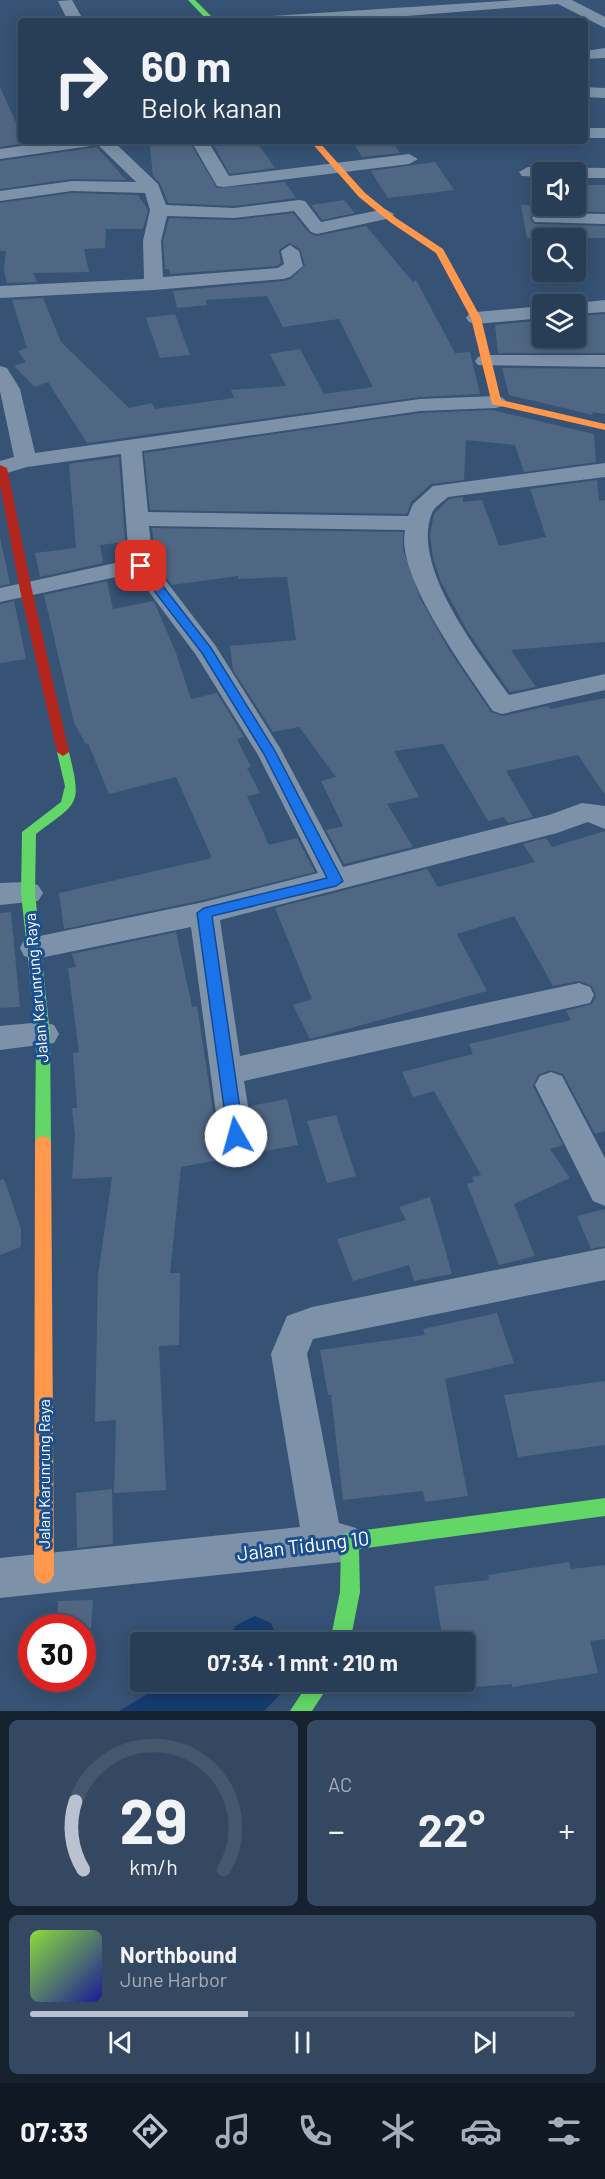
<!DOCTYPE html>
<html lang="id">
<head>
<meta charset="utf-8">
<style>
	:root { --surface:#283e57; --page:#344961; --text:#f1f3f6; --muted:#a5aeba; --line:#44576d; --accent:#b9c2ce }
	body { margin:0; font-family:Barlow,sans-serif; background:var(--page); color:var(--text); height:100vh; display:flex; flex-direction:column; font-size:22px; white-space:nowrap }
	* { box-sizing:border-box; margin:0 }
	p { font-size:20px; color:var(--muted) }
	.icon { flex:none; width:33px; height:33px; fill:none; stroke:currentColor; stroke-width:2; stroke-linecap:round; stroke-linejoin:round }
	.map { position:relative; height:1711px; overflow:hidden }
	.side { display:flex; flex-direction:column; gap:9px; padding:9px; background:#162230; flex:1 }
	.side>* { flex:none }
	.guide { position:absolute; left:18px; top:18px; width:570px; height:126px; border-radius:6px; box-shadow:0 3px 15px #0003,0 0 0 2px var(--line); background:#283e57; color:var(--text); overflow:hidden }
	.buttons { position:absolute; left:532px; top:162px; display:grid; gap:12px }
	.buttons a { display:grid; place-items:center; width:54px; height:54px; border-radius:6px; background:var(--surface); box-shadow:0 3px 15px #0003,0 0 0 2px var(--line); font-size:30px }
	.speed { position:absolute; left:18px; top:1614px; display:flex; gap:12px; font-size:30px; font-weight:700; text-align:center }
	.speed>* { display:grid; place-content:center; width:78px; height:78px; border-radius:50%; background:var(--surface); box-shadow:0 3px 15px #0003,0 0 0 2px var(--line); line-height:1 }
	.speed .limit { border:9px solid #d22; background:#fff; color:#111 }
	.pin { position:absolute; display:grid; place-items:center; width:51px; height:51px; color:#fff; margin:-26px; border-radius:12px; box-shadow:0 3px 9px #0006 }
	.me { position:absolute; width:66px; margin:-33px; rotate:353deg; stroke-linejoin:round; filter:drop-shadow(0 0 4px #0008) }
	.turn { display:flex; align-items:center; gap:21px; height:126px; padding:0 24px; font-size:27px }
	.turn .icon { width:78px; height:78px; stroke-width:2.5 }
	.turn b { display:block; font-size:42px; line-height:51px }
	.big { font-size:45px; font-weight:700; line-height:1.1 }
	.side .card { flex:1; display:flex; flex-direction:column; justify-content:center; gap:9px; min-width:0; padding:0 21px; border-radius:9px; background:var(--page) }
	.side .dial { align-items:center; gap:0 }
	.dial svg { height:156px; overflow:visible; fill:none; stroke:var(--line); stroke-width:7; stroke-linecap:round; text-anchor:middle }
	.dial text { fill:var(--text); stroke:none }
	.song { display:flex; align-items:center; gap:18px }
	.cover { width:72px; height:72px; border-radius:9px; background:linear-gradient(135deg,hsl(90 70% 55%),hsl(240 70% 35%)) }
	.played { height:6px; border-radius:3px; background:linear-gradient(90deg,var(--accent) 40%,var(--line) 40%) }
	.keys { display:flex; justify-content:space-around; direction:ltr }
	.heat { display:flex; justify-content:space-between; align-items:center; font-size:33px; direction:ltr }
	.side .tiles { flex:1; display:grid; gap:9px; grid-template-columns:1fr 1fr }
	.card:last-child { grid-column:span 2 }
	.trip { position:absolute; left:130px; top:1632px; width:345px; height:60px; border-radius:6px; background:var(--surface); box-shadow:0 3px 15px #0003,0 0 0 2px var(--line); font-weight:700; line-height:60px; text-align:center }
	.menu { display:flex; height:96px; justify-content:space-around; align-items:center; background:#101923; color:var(--muted) }
	.menu .icon { width:42px; height:42px }
	.menu .current { color:var(--accent) }
	.menu b { font-size:27px; color:var(--text) }
	.map>svg:first-child { display:block }
</style>
</head>
<body>
<div class="map">
<svg width="605" height="1711" viewBox="0 0 605 1711">
	<rect width="100%" height="100%" fill="#365274"/>
	<path fill="#153c6e" d="M167,1682h125l-28,29h-145z"/>
	<g fill="none" stroke-linecap="round" stroke-linejoin="round">
		<path fill="#153c6e" fill-rule="evenodd" d="M255,1616l16,7 7,16 -2,3h-48l7,-16z"/>
	</g>
	<path fill="#506783" d="M0,87l21,47v7l4,2 -25,4z
		M158,141h31l28,47 68,-6 11,16 -62,8 -66,-3 -8,-20 -7,-7 -3,-30h9z
		M211,141h45l19,27 -45,6z
		M352,141h40l8,12 -38,4z
		M97,147l29,33 -54,-1 -72,10v-28z
		M435,162l19,28 -66,8 -17,-27z
		M576,185h29v27l-64,-1 -8,2 -3,6 5,5 70,2v12h-78l-6,-33 55,1z
		M72,193l66,2 10,15 -5,19h-37l-1,19 -21,1 5,23 -56,1 4,9 -30,1 -3,-13 2,-19h-6v-48z
		M344,200l11,13 -33,7 -11,-15z
		M293,213l16,20 7,3 50,-10 47,56 3,-2 39,73 15,-1 10,42 -60,3 -333,46 -39,-61 -13,5 -21,-21 12,-4 -8,-11 9,-3 -15,-48 31,-2 18,44 68,66 23,-5 3,6 79,-11 -3,-8 55,-4 -16,-32 30,-5 24,45 49,-7 -34,-68 -56,8 -16,-31 -61,4 1,5 -30,3 -4,-17 111,-10 7,-2 14,-14 -5,-16 -11,-6 -10,7 2,13 -4,3 -107,8 -1,-5h-4l-2,-28 6,-23 65,2z
		M175,314l15,41 -30,3 -14,-40z
		M605,314v39h-107l-3,-28 48,-5v18h33v-22z
		M502,368l103,1v45l-13,-2 1,3 -84,-20z
		M492,410l102,24 2,28 -72,10 -9,-27 -49,-5 -2,40 -33,4 -20,18 -4,12 -257,-4 -6,-57 276,-40z
		M119,457l6,85 -49,6 -7,-84z
		M597,480l2,21 6,-1v142l-94,8 25,37 -26,5 -42,-60 -27,-50 -8,-24 -3,-24 4,-20 15,-15 14,-2v5l19,-2 17,46 47,-9 -16,-48z
		M152,528l251,4v18l17,48 29,52 42,62 12,4 45,-10 2,3 55,-11v97l-27,-40 -72,16 27,46 -25,6 -4,-6 -16,4 -45,-77 -49,7 25,46 -32,7 26,43 -69,17 -18,-34 17,-4 -22,-45 15,-4 -37,-50 -26,5 -40,-62 -3,-24 66,-6 -9,-63 -49,2v-3l-66,9 -16,-21z
		M0,537l10,47 -10,2z
		M100,545l3,18 -63,14 -5,-24z
		M107,581l6,28 40,-8 2,3 21,49 15,46 26,-6 27,44 -7,2 14,28 -4,1 13,25 -13,3 22,49 28,-7 18,34 -112,28 -139,29 -5,-36 153,-35 -36,-81 -67,17 -21,-51 -2,1 -12,-21 -30,-128z
		M14,601l12,58 -26,4v-59z
		M605,831v300l-10,3 -32,-60 -13,-4 -12,5 -5,11 30,59 -13,4 20,29 -56,26 21,52 -36,9 -32,-81 7,-2 -2,-5 9,-2 -47,-84 -21,6 -11,-25 71,-18 -4,-10 102,-24 -5,-9 26,-7 4,-8 -4,-10 -13,-5 -26,5 -39,-70 -57,18 30,57 -177,48 -17,-34 19,-6 -37,-91 152,-39 11,18 97,-25 -12,-18 23,-6 6,9z
		M11,912l9,95 -20,1v-95z
		M176,932l16,75 5,-1 20,130 5,11 13,5 14,-4 6,-12 -5,-30 37,-7 11,46 -117,22 -11,106h10l-1,72 -20,1 7,144 -52,3 2,-73 -21,2 3,-147 14,-98 -40,2 3,-42 -3,-29h5l-4,-55 6,-1 -11,-84 8,-1 -4,-13z
		M336,1115l20,61 -29,7 -20,-62z
		M4,1179l17,50v18l-21,8v-75z
		M430,1197l22,77 -38,7 -5,-16 -56,16 -16,-42 69,-19 -7,-13z
		M605,1209v37l-14,3 -14,-33z
		M497,1313l17,50 -69,16 23,117 -43,6 -2,-11 -80,9 -12,-105h-3l-8,-45 105,-15 -2,-6z
		M605,1381v64l-87,12 -14,-62z
		M112,1489l1,55 -36,4 -1,-55z
		M569,1562l2,7 34,-4v74l-15,2 8,32 -86,14v-3l-61,5 -2,-7h16v-40h-22l-9,-56 55,-6 -1,-5z
		M93,1600l-2,28h-34l1,-27z"/>
	<g fill="none" stroke-linecap="round" stroke-linejoin="round">
		<path fill="#7d92a8" fill-rule="evenodd" d="M516,0h56l33,17v11l-47,-24 -214,17h-80l8,-5z
			M58,1l14,-1 12,21h-16z
			M605,48v10l-20,1v-8z
			M585,87l20,1v10l-20,-1z
			M585,128h20v10h-20z
			M57,141h56l45,43 8,21 68,3 65,-8 6,1 16,21 64,-13 9,5 -3,4 -74,16 -6,-2 -17,-21 -60,7 -67,-2 -6,25 2,36 115,-9 6,-4 -3,-13 9,-6 9,6 4,15 -13,11 -7,2 -129,11 -154,8v-12l144,-7 -1,-38 7,-31 -5,-17 -73,-2 -72,10v-10l72,-10 64,1 -38,-37 -98,14v-10z
			M191,141h17l21,35 180,-22 9,5 -9,5 -186,23 -6,-1z
			M528,167l77,1v10h-29v-6h-33v5l-21,-1 -3,-4z
			M541,213l64,1v10l-70,-2 -3,-4 3,-4z
			M605,300v12l-29,2v-10h-7z
			M543,306v12l-67,6 -7,-2 -3,-4 3,-4 7,-2z
			M485,355h120v12l-127,-2 -3,-4 3,-4z
			M0,366l7,2 13,21 15,64 385,-54 76,-3 7,2 4,4 -4,4 -7,2 -76,3 -278,40 6,61 260,4 5,-12 20,-18 172,-23v14l-157,20c-5,5 -14,10 -16,16 -22,53 48,141 77,182l96,-21v16l-103,24 -9,-3c-26,-39 -98,-135 -88,-181l-256,-4 4,38 62,81 65,103 63,119 206,-52 33,-12 23,3v23l-17,-7 -31,11 -337,87 20,136 339,-73 11,4 4,8 -4,8 -346,78 9,55 -5,10 -12,4 -12,-4 -5,-10 -28,-209 -156,32 -11,-3 -4,-8 4,-8 11,-3 169,-35 114,-29 -60,-118 -62,-100 -61,-82 -135,29v-14l129,-28 -8,-106 -94,13 -27,8v-14l14,-4 -14,-66z
			M28,882l10,3 5,8 -5,8 -38,4v-22z
			M43,1022l11,3 5,9 -5,9 -54,7v-24z
			M551,1072l11,4 43,82v48l-12,-5 -58,-116 5,-9z
			M605,1248v32l-292,59 -6,15 32,169 17,5 6,14 -6,14 -14,6 -342,36v-40l300,-31 -29,-173 16,-38 25,-9z"/>
		<path fill="#63d668" fill-rule="evenodd" d="M188,0h7l21,21h-8z
			M63,748l6,4c13,54 10,50 -33,82l-1,59 15,141 1,109 -2,5 -6,2 -6,-2 -2,-5 1,-109 -15,-141 1,-61 39,-30 4,-16 -8,-34z
			M605,1498v18l-246,33 1,43 -10,50h-20l10,-50 1,-51 2,-7 7,-2z
			M309,1682h22l-19,29h-22z"/>
		<path fill="#ff974d" fill-rule="evenodd" d="M310,141h8l47,52 31,25 47,31 38,69 20,82 104,24v6l-113,-26 -21,-86 -35,-65 -46,-31 -31,-25z
			M43,1136l6,2 2,5 3,431 -3,7 -7,3 -7,-3 -3,-7 1,-431 2,-5z"/>
		<path fill="#b3261e" fill-rule="evenodd" d="M0,465l7,3 25,122 37,162 -6,4 -6,-4 -37,-162 -20,-105z"/>
	</g>
	<path fill="#1a73e8" stroke="#114b97" stroke-width="1.5" d="M141,562l4,1 66,85 64,103 68,130 -7,5 -124,30 32,220 -8,7 -8,-7 -31,-223 7,-5 123,-30 -63,-124 -62,-101 -67,-87z"/>
	<g text-anchor="middle" stroke-width="6" stroke-linejoin="round" paint-order="stroke">
		<g font-size="16" fill="#fff" stroke="#1b4f8f">
			<text transform="translate(36 988) rotate(-95)" y="6">Jalan Karunrung Raya</text>
			<text transform="translate(44 1474) rotate(-90)" y="6">Jalan Karunrung Raya</text>
		</g>
		<g font-size="20" fill="#fff" stroke="#1b4f8f">
			<text transform="translate(303 1546) rotate(-7)" y="7">Jalan Tidung 10</text>
		</g>
	</g>
</svg>
<div class="buttons">
<a><svg class="icon" aria-label="sound" viewBox="0 0 24 24"><path d="M4 9h4l5-4v14l-5-4H4zM17 9q2 3 0 6"/></svg></a>
<a><svg class="icon" aria-label="search" viewBox="0 0 24 24"><circle cx="10" cy="10" r="6"/><path d="M15 15l6 6"/></svg></a>
<a><svg class="icon" aria-label="layers" viewBox="0 0 24 24"><path d="M12 4l9 5-9 5-9-5zM3 14l9 5 9-5"/></svg></a>
</div>
<div class="speed"><div class="limit">30</div></div>
<div class="pin" style="left:141px;top:566px;background:#d93025"><svg class="icon" aria-label="arrive" viewBox="0 0 24 24"><path d="M6 21V4h12l-3 4 3 4H6"/></svg></div>
<svg class="me" style="left:236px;top:1136px" viewBox="-20 -20 40 40"><circle r="19" fill="#fff"/><path d="M0-13L10 11 0 6-10 11z" fill="#1a73e8"/></svg>
<div class="trip">07:34 · 1 mnt · 210 m</div>
<div class="guide">
<div class="turn"><svg class="icon" aria-label="right" viewBox="0 0 24 24"><path d="M7 20v-9h11M14 6l5 5-5 5"/></svg><div><b>60 m</b>Belok kanan</div></div>
</div>
</div>
<section class="side">
<div class="tiles">
<div class="card dial"><svg viewBox="0 0 100 80">
<path d="M14 69A42 42 0 1 1 86 69"/>
<path d="M14 69A42 42 0 0 1 10 34" stroke="#b9c2ce"/>
<text x="50" y="56" font-size="32" font-weight="700">29</text>
<text x="50" y="72" font-size="11">km/h</text>
</svg></div>
<div class="card"><p>AC</p>
<div class="heat"><a>−</a><b class="big">22°</b><a>+</a></div>
</div>
<div class="card">
<div class="song"><i class="cover"></i><div><b>Northbound</b><p>June Harbor</p></div></div>
<div class="played"></div>
<div class="keys"><svg class="icon" aria-label="previous" viewBox="0 0 24 24"><path d="M18 5L8 12l10 7zM5 5v14"/></svg><svg class="icon" aria-label="pause" viewBox="0 0 24 24"><path d="M8 5v14M16 5v14"/></svg><svg class="icon" aria-label="next" viewBox="0 0 24 24"><path d="M6 5l10 7-10 7zM19 5v14"/></svg></div>
</div>
</div>
</section>
<nav class="menu">
<b>07:33</b>
<svg class="icon current" aria-label="directions" viewBox="0 0 24 24"><path d="M12 3l9 9-9 9-9-9zM9 14v-3h6M13 9l2 2-2 2"/></svg>
<svg class="icon" aria-label="music" viewBox="0 0 24 24"><path d="M9 18V5l10-2v13"/><circle cx="6" cy="18" r="3"/><circle cx="16" cy="16" r="3"/></svg>
<svg class="icon" aria-label="phone" viewBox="0 0 24 24"><path d="M5 4h4l2 5-3 2q2 4 5 5l2-3 5 2v4C11 20 4 13 5 4z"/></svg>
<svg class="icon" aria-label="climate" viewBox="0 0 24 24"><path d="M12 3v18M4 7l16 10M4 17L20 7"/></svg>
<svg class="icon" aria-label="car" viewBox="0 0 24 24"><path d="M5 17H2v-5l4-1 3-4h7l3 4 3 1v5h-3M9 17h6M6 11h13"/><circle cx="7" cy="17" r="2"/><circle cx="17" cy="17" r="2"/></svg>
<svg class="icon" aria-label="filters" viewBox="0 0 24 24"><path d="M4 7h16M4 17h16"/><circle cx="9" cy="7" r="2"/><circle cx="15" cy="17" r="2"/></svg>
</nav>
</body>
</html>
